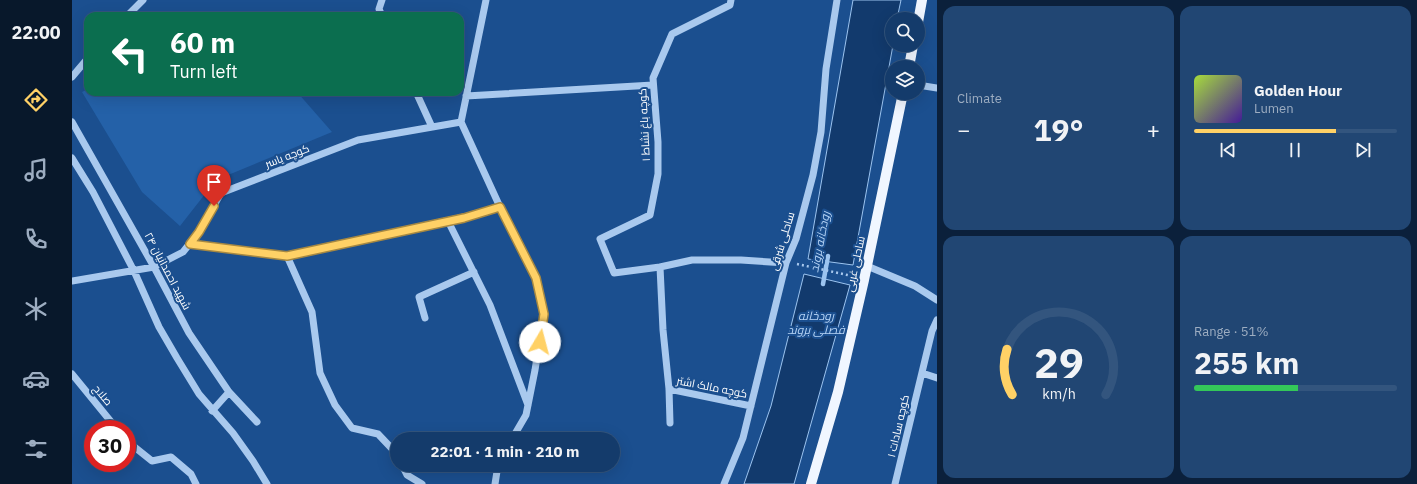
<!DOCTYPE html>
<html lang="en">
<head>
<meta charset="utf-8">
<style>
	:root { --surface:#143b6b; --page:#214673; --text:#f1f3f6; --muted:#9dadc1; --line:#33557e; --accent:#ffd166 }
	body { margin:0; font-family:"IBM Plex Sans",Cairo,sans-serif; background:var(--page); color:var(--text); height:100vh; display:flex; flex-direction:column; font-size:15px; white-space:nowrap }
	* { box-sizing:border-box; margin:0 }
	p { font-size:13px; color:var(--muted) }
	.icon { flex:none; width:22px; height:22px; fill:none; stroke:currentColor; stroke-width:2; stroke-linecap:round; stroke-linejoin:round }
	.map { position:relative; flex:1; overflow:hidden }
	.details { display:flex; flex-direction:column; gap:6px; padding:6px; background:#0b203b; width:480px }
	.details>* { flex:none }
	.hud { position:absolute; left:12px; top:12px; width:380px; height:84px; border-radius:12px; box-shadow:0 4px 16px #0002,0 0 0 1px var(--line); background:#0b6e4f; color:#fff; overflow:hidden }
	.buttons { position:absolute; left:813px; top:12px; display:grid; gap:8px }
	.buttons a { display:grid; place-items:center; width:40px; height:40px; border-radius:50%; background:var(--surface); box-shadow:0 4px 16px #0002,0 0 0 1px var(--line); font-size:20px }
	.speed { position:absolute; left:12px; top:420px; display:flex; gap:8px; font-size:20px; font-weight:700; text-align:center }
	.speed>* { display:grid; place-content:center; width:52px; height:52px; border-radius:50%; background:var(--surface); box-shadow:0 4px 16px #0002,0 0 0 1px var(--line); line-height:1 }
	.speed .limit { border:6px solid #d22; background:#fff; color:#111 }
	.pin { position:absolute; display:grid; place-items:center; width:34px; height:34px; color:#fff; margin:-41px -17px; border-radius:50% 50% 50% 0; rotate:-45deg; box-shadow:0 0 4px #0007 }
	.pin .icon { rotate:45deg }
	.me { position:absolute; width:44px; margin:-22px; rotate:8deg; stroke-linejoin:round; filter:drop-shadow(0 0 3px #0008) }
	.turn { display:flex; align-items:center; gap:14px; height:84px; padding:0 20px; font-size:18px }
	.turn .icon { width:52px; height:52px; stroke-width:2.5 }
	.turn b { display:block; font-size:28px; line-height:34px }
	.big { font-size:30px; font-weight:800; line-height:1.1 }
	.details .tile { flex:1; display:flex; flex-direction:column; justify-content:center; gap:6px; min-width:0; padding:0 14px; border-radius:12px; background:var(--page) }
	.details .dial { align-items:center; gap:0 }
	.dial svg { height:104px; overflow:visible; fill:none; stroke:var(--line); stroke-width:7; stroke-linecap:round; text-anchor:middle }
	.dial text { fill:var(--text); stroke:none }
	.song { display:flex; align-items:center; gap:12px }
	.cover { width:48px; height:48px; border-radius:6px; background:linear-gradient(135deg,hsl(80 70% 55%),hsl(260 70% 35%)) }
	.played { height:4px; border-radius:2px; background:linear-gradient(90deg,var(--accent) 70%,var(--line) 70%) }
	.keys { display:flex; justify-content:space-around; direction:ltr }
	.heat { display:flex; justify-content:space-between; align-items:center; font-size:22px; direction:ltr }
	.charge { height:6px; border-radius:3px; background:linear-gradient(90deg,#34c759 51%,var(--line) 0) }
	.details .tiles { flex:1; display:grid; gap:6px; grid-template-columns:repeat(2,1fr) }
	.trip { position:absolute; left:318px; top:432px; width:230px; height:40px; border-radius:20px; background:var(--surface); box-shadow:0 4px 16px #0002,0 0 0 1px var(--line); font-weight:800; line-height:40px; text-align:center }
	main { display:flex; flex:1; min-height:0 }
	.tab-bar { display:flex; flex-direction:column; width:72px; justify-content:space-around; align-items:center; background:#08182b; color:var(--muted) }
	.tab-bar .icon { width:28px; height:28px }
	.tab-bar .on { color:var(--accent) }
	.tab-bar b { font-size:18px; color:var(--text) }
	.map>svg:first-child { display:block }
</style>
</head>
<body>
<main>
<nav class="tab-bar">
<b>22:00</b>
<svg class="icon on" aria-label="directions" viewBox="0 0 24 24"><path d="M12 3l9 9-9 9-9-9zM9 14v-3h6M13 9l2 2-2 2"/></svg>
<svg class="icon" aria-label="music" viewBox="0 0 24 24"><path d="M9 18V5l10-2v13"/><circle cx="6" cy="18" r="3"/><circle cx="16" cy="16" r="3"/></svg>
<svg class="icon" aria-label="phone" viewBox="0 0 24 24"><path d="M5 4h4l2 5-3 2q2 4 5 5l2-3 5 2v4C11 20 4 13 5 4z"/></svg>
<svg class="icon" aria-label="climate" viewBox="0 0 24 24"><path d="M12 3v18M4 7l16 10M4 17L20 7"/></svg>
<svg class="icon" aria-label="car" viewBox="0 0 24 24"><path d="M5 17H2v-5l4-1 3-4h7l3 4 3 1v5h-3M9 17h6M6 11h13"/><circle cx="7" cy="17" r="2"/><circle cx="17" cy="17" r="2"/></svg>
<svg class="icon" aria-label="filters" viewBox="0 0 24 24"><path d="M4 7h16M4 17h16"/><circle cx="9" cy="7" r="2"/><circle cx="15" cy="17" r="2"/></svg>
</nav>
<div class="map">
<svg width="865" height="484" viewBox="0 0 865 484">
	<rect width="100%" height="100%" fill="#1b4f8f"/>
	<path fill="#2461a8" d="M16,89v3h209l35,40 -116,48 -36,46 -38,-34 -60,-100z"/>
	<path fill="#123a6d" stroke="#9cc4f0" d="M781,0h48l-4,19h-5l1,26 -40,220 -45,-6z
		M732,274l46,11 -56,199h-50l27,-78z"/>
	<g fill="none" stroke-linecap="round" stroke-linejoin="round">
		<path stroke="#9cc4f0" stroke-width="4.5" d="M751,284l5,-28"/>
		<path stroke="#a9c9ee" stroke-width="2.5" stroke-dasharray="2 3" stroke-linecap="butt" d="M725,264l55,12"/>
		<path stroke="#a9c9ee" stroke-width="7" d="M55,16l16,-16
			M310,16l-3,-7 3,-9
			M0,77l16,-19
			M846,85l19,3
			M344,92l16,35
			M394,96l187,-11
			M0,122l82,145 35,66 40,59 28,30
			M389,122l39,85 37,72 7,35 -9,56 -9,45 -14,24
			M389,122l25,-122
			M0,158l21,34 41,79 25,56 18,31 22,36 34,39 20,28 14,23
			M376,221l42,84 38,100
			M117,244l98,12 177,-39 36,-10
			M215,256l25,56 8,61 15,32 17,23 26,6 19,20
			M795,266l48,20 22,14
			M588,267l32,-7h49l45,3
			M0,281l82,-14 29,-15 16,-20 22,-39 137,-53 103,-18
			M353,318l-6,-21 55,-25
			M850,373l15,5
			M0,374l45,55
			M597,389l82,17
			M140,411l17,-19
			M598,423l-1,-34 -6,-59 -3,-63 -46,6 -14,-34 50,-24 8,-41v-32l-5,-64 19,-44 58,-29 1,-5
			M55,441l25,20 19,-4 20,17 5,10
			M330,465l5,10 15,9
			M423,484l3,-19
			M652,484l19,-46 43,-175 10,-24 17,-64 8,-43 5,-63 11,-69
			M823,484l37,-153 5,-11"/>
		<path stroke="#f0f6ff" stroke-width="10" d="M846,22l4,-22
			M837,67l4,-22
			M739,484l27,-92 26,-112 39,-187"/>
	</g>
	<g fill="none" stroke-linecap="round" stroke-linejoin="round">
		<defs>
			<path id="route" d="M142,206l-15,26 -9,12 97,12 177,-38 36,-11 36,71 8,36 -4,28"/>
		</defs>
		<use href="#route" stroke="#a68842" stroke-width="10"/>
		<use href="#route" stroke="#ffd166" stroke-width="7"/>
	</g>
	<g text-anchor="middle" stroke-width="4" stroke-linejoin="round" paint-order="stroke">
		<g font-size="11" fill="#fff" stroke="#1b4f8f">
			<text transform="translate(572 125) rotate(-93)" y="4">کوچه باغ نشاط ۱</text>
			<text transform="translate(215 156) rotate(-21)" y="4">کوچه یاسر</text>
			<text transform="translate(710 241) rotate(-73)" y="4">ساحلی شرقی</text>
			<text transform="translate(783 264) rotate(-78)" y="4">ساحلی غربی</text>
			<text transform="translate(96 271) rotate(62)" y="4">شهید احمدانیان ۲۴</text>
			<text transform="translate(640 387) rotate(11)" y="4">کوچه مالک اشتر</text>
			<text transform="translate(31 395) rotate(50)" y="4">صلاح</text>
			<text transform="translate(826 426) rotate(-77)" y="4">کوچه سادات ۱</text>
		</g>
		<g font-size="12" font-style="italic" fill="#b5d3f5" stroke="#1b4f8f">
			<text transform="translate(748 242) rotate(-79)" y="4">رودخانه بروند</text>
			<text x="744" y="320">رودخانه<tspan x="744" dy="14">فصلی بروند</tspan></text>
		</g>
	</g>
</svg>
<div class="buttons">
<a><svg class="icon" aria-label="search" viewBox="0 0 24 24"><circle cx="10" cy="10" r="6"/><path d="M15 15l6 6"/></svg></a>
<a><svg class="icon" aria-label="layers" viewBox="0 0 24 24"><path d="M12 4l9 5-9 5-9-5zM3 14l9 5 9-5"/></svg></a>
</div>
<div class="speed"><div class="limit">30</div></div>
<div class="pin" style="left:142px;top:206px;background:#d93025"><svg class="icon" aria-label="arrive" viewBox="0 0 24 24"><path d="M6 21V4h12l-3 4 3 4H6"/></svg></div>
<svg class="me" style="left:468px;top:342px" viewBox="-20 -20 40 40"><circle r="19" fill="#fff"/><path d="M0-13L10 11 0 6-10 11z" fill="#ffd166"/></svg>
<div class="trip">22:01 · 1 min · 210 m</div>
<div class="hud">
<div class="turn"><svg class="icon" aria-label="left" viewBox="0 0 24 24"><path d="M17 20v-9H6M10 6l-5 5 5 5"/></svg><div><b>60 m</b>Turn left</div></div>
</div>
</div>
<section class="details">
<div class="tiles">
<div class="tile"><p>Climate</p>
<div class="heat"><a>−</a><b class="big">19°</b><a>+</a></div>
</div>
<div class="tile">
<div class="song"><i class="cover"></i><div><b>Golden Hour</b><p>Lumen</p></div></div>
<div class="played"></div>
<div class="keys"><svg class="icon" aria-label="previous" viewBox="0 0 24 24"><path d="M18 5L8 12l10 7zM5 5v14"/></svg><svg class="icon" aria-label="pause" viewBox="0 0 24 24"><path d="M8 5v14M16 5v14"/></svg><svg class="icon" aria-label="next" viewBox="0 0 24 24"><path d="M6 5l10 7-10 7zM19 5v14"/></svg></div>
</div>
<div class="tile dial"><svg viewBox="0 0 100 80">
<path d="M14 69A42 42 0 1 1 86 69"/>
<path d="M14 69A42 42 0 0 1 10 34" stroke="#ffd166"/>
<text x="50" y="56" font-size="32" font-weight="700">29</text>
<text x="50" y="72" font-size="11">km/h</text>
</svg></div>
<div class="tile"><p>Range · 51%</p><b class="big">255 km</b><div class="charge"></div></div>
</div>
</section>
</main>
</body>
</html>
